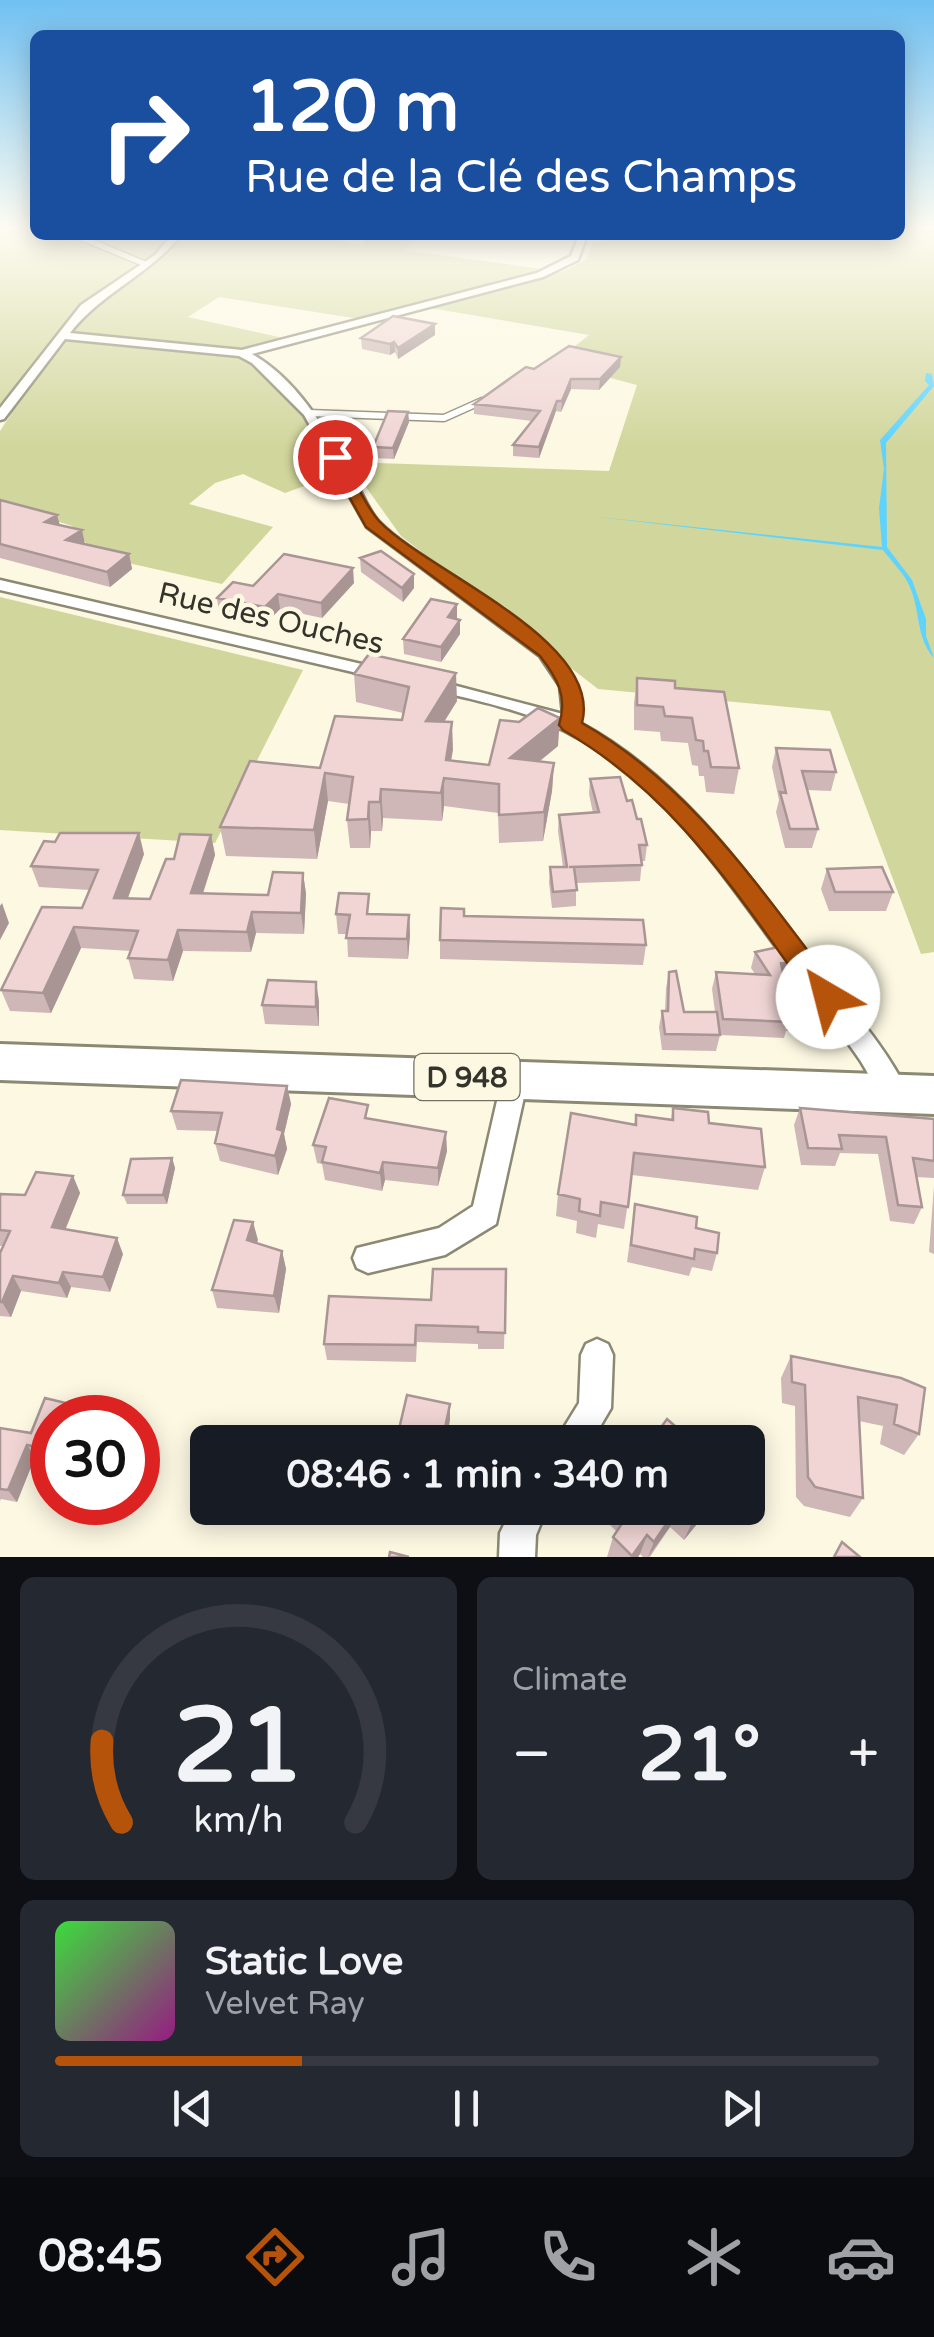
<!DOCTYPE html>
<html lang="en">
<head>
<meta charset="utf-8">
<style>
	:root { --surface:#171b24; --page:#242831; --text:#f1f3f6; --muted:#9ea1a6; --line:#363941; --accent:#b45309 }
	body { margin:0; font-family:"Varela Round",sans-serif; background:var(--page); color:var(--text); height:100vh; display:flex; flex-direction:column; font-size:38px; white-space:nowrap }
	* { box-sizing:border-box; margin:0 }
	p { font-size:32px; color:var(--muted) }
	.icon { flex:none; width:55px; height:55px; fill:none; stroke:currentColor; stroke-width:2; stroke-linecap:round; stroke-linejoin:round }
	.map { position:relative; height:1557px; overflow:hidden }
	.sheet { display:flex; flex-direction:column; gap:20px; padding:20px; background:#0d0f14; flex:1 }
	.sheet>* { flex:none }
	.guide { position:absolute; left:30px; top:30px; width:875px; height:210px; border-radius:15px; box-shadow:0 5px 25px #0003; background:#1a4fa0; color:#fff; overflow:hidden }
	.speed { position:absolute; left:30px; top:1395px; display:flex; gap:20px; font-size:50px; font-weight:700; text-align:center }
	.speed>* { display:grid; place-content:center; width:130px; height:130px; border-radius:50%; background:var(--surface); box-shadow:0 5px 25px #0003; line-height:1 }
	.speed .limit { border:15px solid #d22; background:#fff; color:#111 }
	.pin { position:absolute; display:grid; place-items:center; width:85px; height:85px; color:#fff; margin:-42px; border:5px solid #fff; border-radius:50%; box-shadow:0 2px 10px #0007 }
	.me { position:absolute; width:110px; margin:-55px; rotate:323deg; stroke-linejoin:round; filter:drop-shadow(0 0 8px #0008) }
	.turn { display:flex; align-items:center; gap:35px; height:210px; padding:0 50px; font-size:45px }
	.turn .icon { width:130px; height:130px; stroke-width:2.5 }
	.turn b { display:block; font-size:70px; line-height:85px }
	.big { font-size:75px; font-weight:700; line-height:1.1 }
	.sheet .widget { flex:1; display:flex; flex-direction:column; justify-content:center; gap:15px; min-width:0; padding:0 35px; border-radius:15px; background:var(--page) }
	.sheet .dial { align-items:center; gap:0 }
	.dial svg { height:260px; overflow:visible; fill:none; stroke:var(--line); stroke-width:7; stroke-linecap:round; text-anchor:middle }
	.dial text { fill:var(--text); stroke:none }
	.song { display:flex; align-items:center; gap:30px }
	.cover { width:120px; height:120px; border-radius:15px; background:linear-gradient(135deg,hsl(120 70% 55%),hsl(310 70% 35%)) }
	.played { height:10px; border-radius:5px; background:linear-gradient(90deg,var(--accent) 30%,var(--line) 30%) }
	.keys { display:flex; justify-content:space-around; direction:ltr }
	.heat { display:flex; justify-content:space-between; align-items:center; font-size:55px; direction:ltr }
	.sheet .tiles { flex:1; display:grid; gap:20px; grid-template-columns:1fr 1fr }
	.widget:last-child { grid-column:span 2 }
	.trip { position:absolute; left:190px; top:1425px; width:575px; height:100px; border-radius:15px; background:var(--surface); box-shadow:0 5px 25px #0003; font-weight:700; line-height:100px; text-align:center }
	.tabs { display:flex; height:160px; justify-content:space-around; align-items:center; background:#090b0e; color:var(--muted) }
	.tabs .icon { width:70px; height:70px }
	.tabs .active { color:var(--accent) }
	.tabs b { font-size:45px; color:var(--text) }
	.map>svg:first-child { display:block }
</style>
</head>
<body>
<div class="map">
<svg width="934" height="1557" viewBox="0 0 934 1557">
	<rect width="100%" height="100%" fill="#fcf8e2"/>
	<path fill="#d1d69c" d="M0,230h35v5l292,1 38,11 -3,-12h59l-17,15 145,20 -189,49 -141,-22 -31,20 95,21 -35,18 54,54 32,65 -49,18 -42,-19 -28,9 -26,21 84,23 -51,57 -125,-28 -25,-30 -72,-23v-72l11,-17 -11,-11z
		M900,230h34v722l-13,2 -91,-243 -232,-22 -197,-153 -53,-74 261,9 28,-86 -83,-22 35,-28 -159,-27 134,-37 23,-12 6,-17 60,-7h247z
		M0,597l303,73 -88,173 -215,-13z"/>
	<path fill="#5dd3fe" d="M926,373l6,1 2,12 -48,57 1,104 25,33 14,39v17l8,22c-19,-21 -13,-50 -26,-75 -6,-12 -17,-22 -25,-33l-293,-34 292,31 -3,-39 5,-39 -4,-29 49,-55 -4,-4z"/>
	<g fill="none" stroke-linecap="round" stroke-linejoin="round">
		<defs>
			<path id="lane-far1" d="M75,235l70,29"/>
			<path id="lane" d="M309,413l135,5 38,-17"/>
			<path id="street" d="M172,235h9c-32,40 -79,57 -111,98l172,17 295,-77 34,-17 8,-21h8l-9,25 -35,17 -291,77c49,28 77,82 104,129 7,12 13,29 23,39 50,51 218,118 201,201 103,55 169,154 239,245 31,40 68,80 89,125l-4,8c-8,3 -14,4 -20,-2 -10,-11 -16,-27 -24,-39 -25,-36 -51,-70 -77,-104 -66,-89 -130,-188 -235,-233 -40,-17 -83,-25 -124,-35l-3,-4 9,-5 133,35 -3,-28 -20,-30 -173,-129 -63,-112 -52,-52 -13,-7 -174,-17 -61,80 -4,1v-12l81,-103 74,-50z
				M0,580l383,89 9,5 -9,5 -383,-89z
				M515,1068l9,3 4,8 -32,145 -51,31 -77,18 -11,-5 -4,-10 4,-10 82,-20 34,-22 29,-127 4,-8z
				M597,1339l11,5 5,11 -2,53 -20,34h-36l24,-39 2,-48 5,-11z
				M512,1508h35l-11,27 -1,22h-36l1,-24z"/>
			<path id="primary" d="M0,1044l934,32v38l-934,-34z"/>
		</defs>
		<use href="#lane-far1" stroke="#8b8874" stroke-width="8"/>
		<use href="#lane" stroke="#8b8874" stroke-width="9"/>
		<use href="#street" stroke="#8b8874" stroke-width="5"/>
		<use href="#primary" stroke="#8b8874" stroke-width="6"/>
		<use href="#lane-far1" stroke="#fff" stroke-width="5"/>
		<use href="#lane" stroke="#fff" stroke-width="6"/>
		<use href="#street" fill="#fff" fill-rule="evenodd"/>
		<use href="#primary" fill="#fff" fill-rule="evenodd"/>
	</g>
	<path fill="#ceb7b6" d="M435,324v11l-37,24 -3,-7 -5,3 -28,-6 -1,-11z
		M621,357l-1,10 -21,23 -28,-1 -10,23 -5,-1 -17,47 -26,-2v-11l19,-24 -58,-7v-10l60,-35z
		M408,412l1,10 -15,37 -20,-1 -1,-11z
		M0,500l57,15 2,10 26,20 44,9 3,15 -22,18 -110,-29z
		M360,558l54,30 -11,14 -42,-30z
		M354,583l-32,35 -42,-9 -13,13 -48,-9 -2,-15 36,-12z
		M457,619l3,1v14l-19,28 -37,-8 -1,-15z
		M369,654l88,47 -13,21h8l-1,39 38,4 69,-19 -18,15 14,2 -2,28 -9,50 -44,2 -1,-30 -54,-7 -2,15 -59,-3 -1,13h-11l-1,17h-20l-3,-28 2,-16 -21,-3 -11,58 -91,-3 -6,-29 182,-107 1,-7 -47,-11 -2,-28z
		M637,678l38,10 64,80 -5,26 -28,-2 -2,-16h-5l-1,-10 -6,-1 -4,-22 -27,-2 -1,-9 -26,-2v-27z
		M776,748l60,24 -5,19 -24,-1 11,39 -6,19h-27l-9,-36 3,-12 -7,-33z
		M590,779l37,22 20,44 -2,16h-3l-2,20 -64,2v23l-24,2 -3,-25 1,-16h13l-5,-36 1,-16 34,-2 -4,-19z
		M211,835l4,20 -12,39 65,1 35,-22 3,21 -2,40 -48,-1 -5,19 -68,-1 -10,30 -39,-2 -6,-21 3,-7 -50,-3 -30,65 -41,-2 -9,-21 81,-82 8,-18 -51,-3 -8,-21 113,-12 -16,44 22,1 24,-40z
		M827,869l66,23 -7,19h-57l-8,-22z
		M336,914l73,1 1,20 -2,24 -60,-2 -1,-23h-9z
		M464,916l182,29 -3,20 -203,-6v-19z
		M755,952l33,10 -4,15 4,20 12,18 -5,16h-9l-2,7 -64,-3 -4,16 -54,-1 -3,-23 3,-16h3l1,-23 3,-16 15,40h31l-3,-23 4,-17 39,2 -4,-6z
		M319,1001v25l-54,-2 -3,-19z
		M287,1086l4,18 -7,30 3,15 -9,26 -58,-14 -5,-18 2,-12 -40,-1 -6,-19z
		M673,1108l36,15 56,44 -7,23 -126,-15 -8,54 -26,-5 -2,14 -20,-5 1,-12 -21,-5 2,-22 76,-69 2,-10 35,4z
		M800,1108l134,11v59l-18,-1 6,30 -8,17 -24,-3 -12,-67 -38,-1 -5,13 -34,-1 -7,-40z
		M370,1119l77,32 -9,35 -53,-6 -3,11 -57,-11 -3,-16 -5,-1 -4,-18z
		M172,1158l3,10 -8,36h-40l-4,-9z
		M73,1176l7,17 -15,36 58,25 -13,38 -39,-5 -4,11 -46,-7 -10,26 -11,-1v-63l3,-7h-3v-52l25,1z
		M934,1186v68l-5,-2z
		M635,1204l61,24 21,25 -5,18 -20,-4 -3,9 -62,-14z
		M258,1240l-2,3 26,8 4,18 -7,44 -62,-5 -5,-18z
		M506,1269l-2,80h-26v-5l-61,-2 -1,20 -89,-2 -3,-16z
		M791,1356l110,22 18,56 -15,21 -24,-11 3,-18 -24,-5 4,77 -13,19 -46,-11 -8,-9 -1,-91 -13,-3 -1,-25z
		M52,1418v42l-17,-3 -18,45 -16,-3 -1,2v-73l31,5z
		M612,1508h98l-26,32 -14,-13 -20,30h-7l-3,-3 -2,3h-31l6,-20 4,-5 -9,-9z"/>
	<path fill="#a89594" d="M435,324v11l-37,24v-11z
		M394,342l1,10 -5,3v-11z
		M621,357l-1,10 -21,23 1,-11z
		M571,379v10l-10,23 1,-11z
		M557,401l-1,10 -17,47v-11z
		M408,412l1,10 -15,37 -1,-11z
		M57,515l4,14 -16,-7z
		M82,530l3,14 -19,-4z
		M129,554l3,15 -22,18 -3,-15z
		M353,568l1,15 -32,35 -1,-15z
		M414,574v14l-11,14 -1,-14z
		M278,594l2,15 -13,13 -2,-15z
		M457,604v15l-9,-2z
		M460,620v14l-19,28v-15z
		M456,673l1,28 -30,48 -1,-28z
		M560,718l-2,28 -49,40 1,-28z
		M452,722l1,28 -5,28 -2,-18z
		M554,763l-2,28 -9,50 1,-29z
		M325,773l3,28 -11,58 -3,-29z
		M444,778v28l-2,15 -1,-28z
		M381,789l2,29 -1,13 -2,-29z
		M369,802l2,29 -1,17 -2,-29z
		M139,833l5,21 -24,65 -6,-21z
		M211,835l4,20 -19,59 -5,-21z
		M303,873l3,21 -2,40 -3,-21z
		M2,903l7,20 -9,17v-34z
		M252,912l4,21 -5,19 -4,-20z
		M409,915l1,20 -2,24 -1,-20z
		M74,927l7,21 -30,65 -8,-20z
		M178,930l5,21 -10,30 -5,-21z
		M788,962l-4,16 -3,-15z
		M316,982l3,19v25l-3,-19z
		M287,1086l4,18 -7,30 3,15 -9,26 -3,-19 2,-27z
		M446,1132l1,19 -9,35v-18z
		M172,1158l3,10 -8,36 -4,-9z
		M383,1162l2,18 -3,11 -2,-18z
		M73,1176l7,17 -20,50 -8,-16z
		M253,1222l5,18 -6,18 -5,-18z
		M117,1238l6,16 -13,38 -7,-15z
		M282,1251l4,18 -7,44 -5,-17z
		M63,1272l8,15 -4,11 -8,-15z
		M13,1276l8,15 -10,26 -9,-15z
		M450,1404v16l-4,22h-4z
		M27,1445l8,12 -18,45 -9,-12z
		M678,1508l-8,19 -22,30 6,-15z
		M702,1508h8l-26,32 9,-20z
		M647,1535l-7,19 -2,3h-7z"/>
	<path fill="#f0d5d4" stroke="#a89594" stroke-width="2.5" d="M393,316l42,8 -37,24 -4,-6 -4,2 -29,-6z
		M569,346l52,11 -21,22h-29l-9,22h-5l-18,46 -26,-2 27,-34 -66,-7 52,-37 8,2z
		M388,411l20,1 -15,36 -20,-1z
		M0,500l57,15 -12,7 37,8 -16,10 63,14 -22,18 -107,-28z
		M381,551l33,23 -12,14 -42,-30z
		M284,554l69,14 -32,35 -43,-9 -13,13 -48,-9 16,-16 20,4z
		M431,599l26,5 -9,13 12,3 -19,27 -38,-8z
		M369,654l87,19 -30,48 26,1 -6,38 43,5 11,-45 19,2 19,-14 22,10 -50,40 44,5 -10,49 -45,3v-31l-55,-6 -3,15 -60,-4 -1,13h-11l-1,17 -21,1 6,-43 -28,-4 -11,57 -94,-3 30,-66 70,7 15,-52 67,4 7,-33 -55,-13z
		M637,678l38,3v7l49,4 15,76 -28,-1 -3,-16h-4l-1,-10 -7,-1 -4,-22 -27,-2 -2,-9 -26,-2z
		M776,748l54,2 6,22 -34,-1 16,58h-28l-10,-37 6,1z
		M620,777l7,24 5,-1 5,19h4l6,26h-8l3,20 -73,2h5l3,23 -24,2 -3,-25h17l-8,-52 40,-3 -9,-33z
		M60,833h79l-25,65 36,1 16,-40h8l6,-25 31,1 -20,58 77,2 5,-23 30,1 -2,40 -49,-1 -5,20 -69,-2 -10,30 -40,-2 10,-27 -64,-4 -31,66 -42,-3 41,-83 40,1 16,-38 -67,-4 13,-25 11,1z
		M882,867l11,25h-58l-8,-23z
		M339,893l30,1 -2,20 42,1 -2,24 -61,-1 4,-23 -14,-1z
		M441,908l23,1v7l179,4 3,25 -206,-5z
		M779,947l9,15 -7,1 7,34h8l4,18 -12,-1 1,8 -66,-3 -7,-47 54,3 -15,-23z
		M676,971l8,41h33l3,23 -55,-1 -3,-23h6l1,-39z
		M268,980l48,2v25l-54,-2z
		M181,1080l106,6 -10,43 6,2 -8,25 -60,-13 7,-30 -51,-2z
		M329,1098l39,7 -3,13 81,14 -8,36 -55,-6 -3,11 -58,-11 4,-15 -13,-2z
		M673,1108l35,4 1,11 52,6 4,38 -131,-14 -6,54 -27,-5 -1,14 -21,-5 1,-12 -22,-5 13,-81 65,12v-10l37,5z
		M800,1108l134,11v42l-21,-3 9,49 -24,-2 -12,-68 -47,-2 3,14 -34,-1z
		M172,1158l-9,37h-40l8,-36z
		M36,1172l37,4 -21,51 65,11 -14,39 -40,-5 -4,11 -46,-7 -11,26h-2v-49l10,-22 -10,-1v-36l25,1z
		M635,1204l62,13 -1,11 23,5 -2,20 -22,-4 -1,10 -63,-14z
		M234,1220l19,2 -6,18 35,11 -8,45 -62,-6z
		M433,1269h73l-1,64 -27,-1v-5l-62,-2 -1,20 -91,-1 5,-48 102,4z
		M791,1356l110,22 24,10 -6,46 -25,-10 3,-19 -39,-8 5,101 -48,-11 -7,-10 -3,-92 -13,-3z
		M407,1395l43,9 -8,38h-46z
		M45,1398l54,13 -3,7h-44v32l-25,-5 -19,45 -8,-1v-61l31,5z
		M667,1419l26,23h-36l1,-2 -4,-3z
		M618,1508h59l-23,34 -7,-7 -15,21 -19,-19 14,-21z
		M679,1508h23l-9,12z
		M842,1542l18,15h-26z
		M390,1552l19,5h-20z"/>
	<linearGradient id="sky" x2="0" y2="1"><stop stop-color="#70c0f1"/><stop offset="0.51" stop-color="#fefcf2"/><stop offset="1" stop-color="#fefcf2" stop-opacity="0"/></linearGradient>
	<rect width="934" height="448" fill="url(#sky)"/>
	<path fill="#b45309" stroke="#753606" stroke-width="2.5" d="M329,454h11c13,21 23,49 39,67 48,51 225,119 203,202 111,63 179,168 255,266l4,8 -4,8 -9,3 -10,-3c-79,-106 -138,-207 -255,-275l-4,-5c9,-29 -2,-47 -19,-69l-174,-129 -39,-70z"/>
	<g text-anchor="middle" stroke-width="9" stroke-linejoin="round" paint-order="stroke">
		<rect fill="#fcf8e2" stroke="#716f63" stroke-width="2.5" x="414.5" y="1054" width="105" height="46" rx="8"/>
		<g font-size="28" font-weight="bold" fill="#35342c">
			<text x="467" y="1087">D 948</text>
		</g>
		<g font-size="30" fill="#35342c" stroke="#fcf8e2">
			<text transform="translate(271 618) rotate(13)" y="10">Rue des Ouches</text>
		</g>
	</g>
</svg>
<div class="speed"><div class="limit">30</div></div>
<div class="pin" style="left:335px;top:457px;background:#d93025"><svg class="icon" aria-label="arrive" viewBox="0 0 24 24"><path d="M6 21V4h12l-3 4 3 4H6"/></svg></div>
<svg class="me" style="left:828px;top:997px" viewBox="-20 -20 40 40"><circle r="19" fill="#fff"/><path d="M0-13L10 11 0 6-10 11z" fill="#b45309"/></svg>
<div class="trip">08:46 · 1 min · 340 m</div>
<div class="guide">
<div class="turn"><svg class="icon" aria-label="right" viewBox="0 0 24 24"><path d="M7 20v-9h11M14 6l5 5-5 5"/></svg><div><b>120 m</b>Rue de la Clé des Champs</div></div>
</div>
</div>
<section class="sheet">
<div class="tiles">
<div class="widget dial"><svg viewBox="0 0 100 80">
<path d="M14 69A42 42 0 1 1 86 69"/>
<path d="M14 69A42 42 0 0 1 8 44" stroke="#b45309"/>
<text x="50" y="56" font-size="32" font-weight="700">21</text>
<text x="50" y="72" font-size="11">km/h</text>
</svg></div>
<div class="widget"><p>Climate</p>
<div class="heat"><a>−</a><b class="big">21°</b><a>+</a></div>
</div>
<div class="widget">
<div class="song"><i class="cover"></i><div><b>Static Love</b><p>Velvet Ray</p></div></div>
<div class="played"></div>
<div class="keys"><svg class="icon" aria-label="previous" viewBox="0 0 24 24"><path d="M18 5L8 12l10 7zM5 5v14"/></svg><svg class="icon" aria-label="pause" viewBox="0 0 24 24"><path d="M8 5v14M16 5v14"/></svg><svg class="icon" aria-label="next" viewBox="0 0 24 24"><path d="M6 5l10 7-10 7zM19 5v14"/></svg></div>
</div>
</div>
</section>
<nav class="tabs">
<b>08:45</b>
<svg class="icon active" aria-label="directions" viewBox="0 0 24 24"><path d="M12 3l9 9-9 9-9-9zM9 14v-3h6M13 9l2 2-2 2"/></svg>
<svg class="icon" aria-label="music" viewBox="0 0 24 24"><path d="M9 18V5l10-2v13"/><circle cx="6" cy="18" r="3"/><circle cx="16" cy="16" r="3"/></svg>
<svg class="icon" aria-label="phone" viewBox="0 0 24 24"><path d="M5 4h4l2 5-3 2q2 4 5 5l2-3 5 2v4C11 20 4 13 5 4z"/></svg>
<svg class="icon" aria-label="climate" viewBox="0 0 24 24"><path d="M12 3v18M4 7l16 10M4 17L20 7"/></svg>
<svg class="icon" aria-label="car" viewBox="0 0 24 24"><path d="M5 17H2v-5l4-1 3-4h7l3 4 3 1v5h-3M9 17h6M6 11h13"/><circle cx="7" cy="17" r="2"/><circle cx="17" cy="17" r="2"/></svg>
</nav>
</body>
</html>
